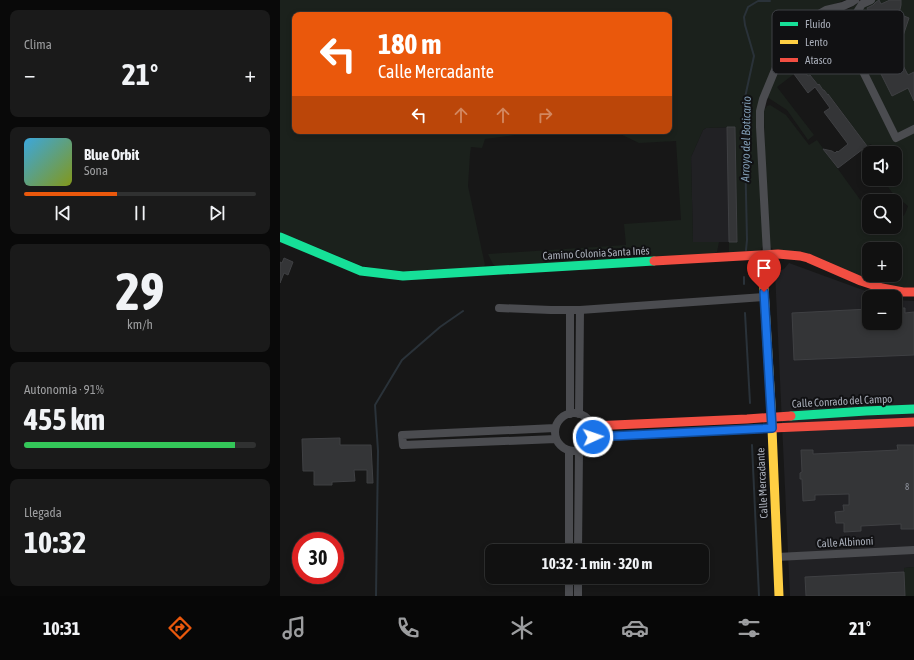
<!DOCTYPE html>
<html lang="es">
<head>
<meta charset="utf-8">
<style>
	:root { --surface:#111; --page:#1a1a1a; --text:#f1f3f6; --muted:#9c9d9f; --line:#303131; --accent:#ea580c }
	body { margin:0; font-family:"Asap Condensed",sans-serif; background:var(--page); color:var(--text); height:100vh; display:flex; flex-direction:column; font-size:15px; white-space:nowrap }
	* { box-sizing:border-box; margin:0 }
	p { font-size:13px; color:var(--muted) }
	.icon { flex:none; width:22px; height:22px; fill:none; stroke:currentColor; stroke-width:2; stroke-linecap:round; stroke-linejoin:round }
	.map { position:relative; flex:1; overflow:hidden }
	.details { display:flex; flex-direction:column; gap:10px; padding:10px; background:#090909; width:280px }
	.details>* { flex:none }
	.guide { position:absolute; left:12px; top:12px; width:380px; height:122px; border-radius:8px; box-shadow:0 2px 6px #0003,0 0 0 1px var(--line); background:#ea580c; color:#fff; overflow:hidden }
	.fabs { position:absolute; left:582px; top:146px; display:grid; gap:8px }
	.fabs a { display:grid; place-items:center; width:40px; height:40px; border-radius:8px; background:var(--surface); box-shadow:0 2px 6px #0003,0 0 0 1px var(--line); font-size:20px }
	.speed { position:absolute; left:12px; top:532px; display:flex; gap:8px; font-size:20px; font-weight:700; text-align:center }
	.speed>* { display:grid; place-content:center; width:52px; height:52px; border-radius:50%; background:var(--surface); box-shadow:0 2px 6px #0003,0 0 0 1px var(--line); line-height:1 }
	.speed .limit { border:6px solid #d22; background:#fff; color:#111 }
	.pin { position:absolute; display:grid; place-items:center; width:34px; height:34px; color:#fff; margin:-41px -17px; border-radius:50% 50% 50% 0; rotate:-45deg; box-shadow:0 0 4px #0007 }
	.pin .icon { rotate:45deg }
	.me { position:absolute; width:44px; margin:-22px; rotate:87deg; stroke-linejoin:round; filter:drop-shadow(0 0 3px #0008) }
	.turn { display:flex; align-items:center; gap:14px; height:84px; padding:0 20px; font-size:18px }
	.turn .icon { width:52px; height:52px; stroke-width:2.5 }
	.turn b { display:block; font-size:28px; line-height:34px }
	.lanes { display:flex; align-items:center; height:38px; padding:0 20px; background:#0003; justify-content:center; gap:20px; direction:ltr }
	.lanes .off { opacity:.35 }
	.big { font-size:30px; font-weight:700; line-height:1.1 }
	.details .tile { flex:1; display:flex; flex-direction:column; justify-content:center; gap:6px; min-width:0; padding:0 14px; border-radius:8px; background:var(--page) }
	.details .dial { align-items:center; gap:0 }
	.dial b { font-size:52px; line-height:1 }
	.song { display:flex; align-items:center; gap:12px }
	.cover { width:48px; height:48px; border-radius:6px; background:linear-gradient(135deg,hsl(200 70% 55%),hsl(70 70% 35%)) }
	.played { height:4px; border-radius:2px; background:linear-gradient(90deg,var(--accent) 40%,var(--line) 40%) }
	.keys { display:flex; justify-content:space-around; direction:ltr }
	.heat { display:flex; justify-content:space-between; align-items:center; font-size:22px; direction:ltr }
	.charge { height:6px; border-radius:3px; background:linear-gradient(90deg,#34c759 91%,var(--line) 0) }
	.trip { position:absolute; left:205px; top:544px; width:224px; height:40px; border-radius:8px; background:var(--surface); box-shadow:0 2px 6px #0003,0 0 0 1px var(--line); font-weight:700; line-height:40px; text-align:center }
	.dock { display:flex; height:64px; justify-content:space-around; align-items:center; background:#070707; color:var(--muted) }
	.dock .icon { width:28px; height:28px }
	.dock .active { color:var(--accent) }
	.dock b { font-size:18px; color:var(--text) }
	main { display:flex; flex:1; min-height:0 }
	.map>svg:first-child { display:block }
</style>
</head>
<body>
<main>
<section class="details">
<div class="tile"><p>Clima</p>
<div class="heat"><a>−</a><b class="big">21°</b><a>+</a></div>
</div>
<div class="tile">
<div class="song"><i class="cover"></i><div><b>Blue Orbit</b><p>Sona</p></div></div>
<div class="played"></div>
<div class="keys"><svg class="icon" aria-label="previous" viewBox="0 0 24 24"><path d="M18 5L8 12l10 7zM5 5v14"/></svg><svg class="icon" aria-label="pause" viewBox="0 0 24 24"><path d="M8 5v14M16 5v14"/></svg><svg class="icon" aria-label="next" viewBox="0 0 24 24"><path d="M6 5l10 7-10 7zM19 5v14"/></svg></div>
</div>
<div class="tile dial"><b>29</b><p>km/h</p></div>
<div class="tile"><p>Autonomía · 91%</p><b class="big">455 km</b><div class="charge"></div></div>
<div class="tile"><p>Llegada</p><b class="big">10:32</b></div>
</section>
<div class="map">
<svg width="634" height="596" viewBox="0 0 634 596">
	<rect width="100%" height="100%" fill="#171717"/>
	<path fill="#212124" d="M455,127l2,115h-44l-2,-85 12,-27 3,-2z
		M509,263l93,34h-13v26h26v-23l19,1v266l-10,1 1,28h-115l-15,-324 9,-3z"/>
	<path fill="#1b211c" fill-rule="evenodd" d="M0,0h565l-11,4 -21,9 -26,30 -10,14 -5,9 -13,37 4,142 -3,7h-31v-10h8l-2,-115 -29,1 -3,2 -12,27 2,85h26l-2,10 -4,2 -217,13 -3,-3 -5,-10 138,-9 -2,-21 57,-4 -5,-79 -37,2 -25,-12h55v-64l3,-4 1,-11 -4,-8v-29h-374v116h220v4l-30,4 -3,9 -11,-1 -1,7 -2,32 17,79 -2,2 -76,4 -25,-1 -22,-5 -80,-33z
		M583,0h51v289l-23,-2 -117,-37 -4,-3 -5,-90 -1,-47 3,-4 3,-1 16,10 23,30 8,-5 52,72v15h26v-6c9,-4 10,-6 13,-15 -10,-8 -19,-14 -24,-27h11v-26h-21l-3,-9 -4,2 -33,-45 -15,-16h-1l-7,-10 -3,1 -6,-8 -25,19 37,48 -6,5 -21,-30 -20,-13 12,-28 27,-40 8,-7 14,-8 16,-4v2zM589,249h26v26h-26z
		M634,567v29h-9l-1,-28z"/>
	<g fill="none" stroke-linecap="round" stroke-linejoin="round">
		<path stroke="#2a3239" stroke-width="2" d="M466,250l1,-10 -3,-138 10,-46 -9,-31 -1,-8 4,-10 10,-6h12
			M464,284v-7
			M465,313l5,90
			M472,445l7,151
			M96,596l2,-145 -3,-46 27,-45 38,-33 23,-16"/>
	</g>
	<path fill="#343537" stroke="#3f4043" d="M599,0l2,4 9,-4h11v5l-2,9 10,4 -12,36 11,21 6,-3v29l-6,-13 -16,8 -17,-34 2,-6 -10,-4 11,-33 -7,-3 -4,-8 6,-3 3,-3z
		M522,68l6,8 2,-1 8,10 1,-1 4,6h1l4,5v-1l39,52 -29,22 -15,-19 9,2 3,2 2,-2 1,1 10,-8 -24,-32 6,-4 -15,-21 -7,6 -14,-19z
		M447,127h8l2,115h-8z
		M4,258l9,4 -5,13 -4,-2 -4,10v-21l2,1z
		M615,308h10v5l9,-1v43l-120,5 -2,-47 77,-4v14h26z
		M60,438v7h31l2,38h-6v-13h-13l1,11 -23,1v3h-18v-14h-11l-1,-32z
		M617,445h17v84h-13v-5l-40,2v5l-17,1v-9h-8l-1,-11 9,-1 -1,-6h6v-11l-34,1v5l-12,1 -1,-22h-2v-6l2,-1 -1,-22h12v4l85,-4z
		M624,572l1,24h-99l-1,-19z"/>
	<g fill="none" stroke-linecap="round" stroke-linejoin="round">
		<path stroke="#4b4c50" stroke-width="8" d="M591,0l-9,4 -5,8 -9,29 48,97 18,-9
			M487,254l-7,-127v-16l3,-12 14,-34 23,-36 12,-11 14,-8 17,-4 9,-4 3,-2
			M219,308l52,2h29l184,-13
			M275 432a19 19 0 1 1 38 0a19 19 0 1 1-38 0Z
			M290,414v-104
			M299,414l1,-104
			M275,428l-153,7 1,10 153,-6
			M313,437l179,-9
			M289,451v100
			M298,551l1,-100
			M497,557l137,-7
			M289,577v19
			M298,596v-19"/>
		<path stroke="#16e098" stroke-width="9" d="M0,237l81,34 42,5 251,-15
			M511,416l75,-5 48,-2"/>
		<path stroke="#ffcf43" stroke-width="9" d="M483,273l8,132 8,191"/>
		<path stroke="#f24e42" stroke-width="9" d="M374,261l124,-7 22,2 8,2 53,23 21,7 21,4h11
			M312,426l155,-7 44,-3
			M492,428l142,-6"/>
	</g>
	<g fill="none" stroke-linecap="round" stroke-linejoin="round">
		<defs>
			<path id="route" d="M313,437l179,-9 -8,-136"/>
		</defs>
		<use href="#route" stroke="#114b97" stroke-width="10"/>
		<use href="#route" stroke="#1a73e8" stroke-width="7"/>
	</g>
	<g text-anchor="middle" stroke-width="4" stroke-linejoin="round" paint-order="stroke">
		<g font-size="9" fill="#8b8f98">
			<text x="627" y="490">8</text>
		</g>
		<g font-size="11" fill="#a8adb8" stroke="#111113">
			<text transform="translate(316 253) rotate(-3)" y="4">Camino Colonia Santa Inés</text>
			<text transform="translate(562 401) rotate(-3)" y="4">Calle Conrado del Campo</text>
			<text transform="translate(482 483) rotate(-93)" y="4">Calle Mercadante</text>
			<text transform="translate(565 542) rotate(-3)" y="4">Calle Albinoni</text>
		</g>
		<g font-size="12" font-style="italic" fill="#7f9bb3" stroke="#111113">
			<text transform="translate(466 139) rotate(-89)" y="4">Arroyo del Boticario</text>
		</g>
	</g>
	<rect x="492" y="10" width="132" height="64" rx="6" fill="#111113" stroke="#3e4045" stroke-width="1"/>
	<rect x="500" y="22" width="18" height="4" fill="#16e098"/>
	<rect x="500" y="40" width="18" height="4" fill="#ffcf43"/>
	<rect x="500" y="58" width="18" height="4" fill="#f24e42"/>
	<g font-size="11" fill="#a8adb8">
		<text x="525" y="28">Fluido</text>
		<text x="525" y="46">Lento</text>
		<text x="525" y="64">Atasco</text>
	</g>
</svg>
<div class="fabs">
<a><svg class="icon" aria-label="sound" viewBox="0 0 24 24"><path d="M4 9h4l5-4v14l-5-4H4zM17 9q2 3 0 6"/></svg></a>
<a><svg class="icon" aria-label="search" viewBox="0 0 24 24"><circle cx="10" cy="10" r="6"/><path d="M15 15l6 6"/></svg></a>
<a>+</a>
<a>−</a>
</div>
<div class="speed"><div class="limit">30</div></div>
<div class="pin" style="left:484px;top:292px;background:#d93025"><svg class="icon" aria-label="arrive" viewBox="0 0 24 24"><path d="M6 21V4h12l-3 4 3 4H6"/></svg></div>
<svg class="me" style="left:313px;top:437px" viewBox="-20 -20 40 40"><circle r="17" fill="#1a73e8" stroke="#fff" stroke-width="3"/><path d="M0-11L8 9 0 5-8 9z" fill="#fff"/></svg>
<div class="trip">10:32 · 1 min · 320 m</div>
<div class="guide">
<div class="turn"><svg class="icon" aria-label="left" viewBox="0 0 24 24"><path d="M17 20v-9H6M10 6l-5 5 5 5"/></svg><div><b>180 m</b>Calle Mercadante</div></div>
<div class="lanes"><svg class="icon" aria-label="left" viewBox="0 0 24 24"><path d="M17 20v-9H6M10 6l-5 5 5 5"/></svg><svg class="icon off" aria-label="ahead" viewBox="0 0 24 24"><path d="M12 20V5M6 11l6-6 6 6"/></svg><svg class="icon off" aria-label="ahead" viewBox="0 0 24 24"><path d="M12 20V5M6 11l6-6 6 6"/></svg><svg class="icon off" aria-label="right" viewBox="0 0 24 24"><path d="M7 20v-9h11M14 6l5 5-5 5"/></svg></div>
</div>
</div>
</main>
<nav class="dock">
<b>10:31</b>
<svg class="icon active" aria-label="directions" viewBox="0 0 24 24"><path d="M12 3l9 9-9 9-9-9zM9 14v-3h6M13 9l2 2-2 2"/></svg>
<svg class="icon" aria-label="music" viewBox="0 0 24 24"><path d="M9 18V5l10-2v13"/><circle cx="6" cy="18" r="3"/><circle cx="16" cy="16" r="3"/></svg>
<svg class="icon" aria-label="phone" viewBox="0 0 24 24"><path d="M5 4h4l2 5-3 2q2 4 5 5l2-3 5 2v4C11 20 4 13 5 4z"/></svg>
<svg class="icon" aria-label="climate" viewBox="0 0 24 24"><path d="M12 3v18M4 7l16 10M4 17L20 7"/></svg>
<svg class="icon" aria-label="car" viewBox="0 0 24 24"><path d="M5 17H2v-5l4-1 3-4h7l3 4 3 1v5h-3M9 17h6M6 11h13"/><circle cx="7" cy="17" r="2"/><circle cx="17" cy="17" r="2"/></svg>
<svg class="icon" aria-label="filters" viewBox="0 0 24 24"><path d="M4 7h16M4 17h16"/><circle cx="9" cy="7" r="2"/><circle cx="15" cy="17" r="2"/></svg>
<b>21°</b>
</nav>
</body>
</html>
